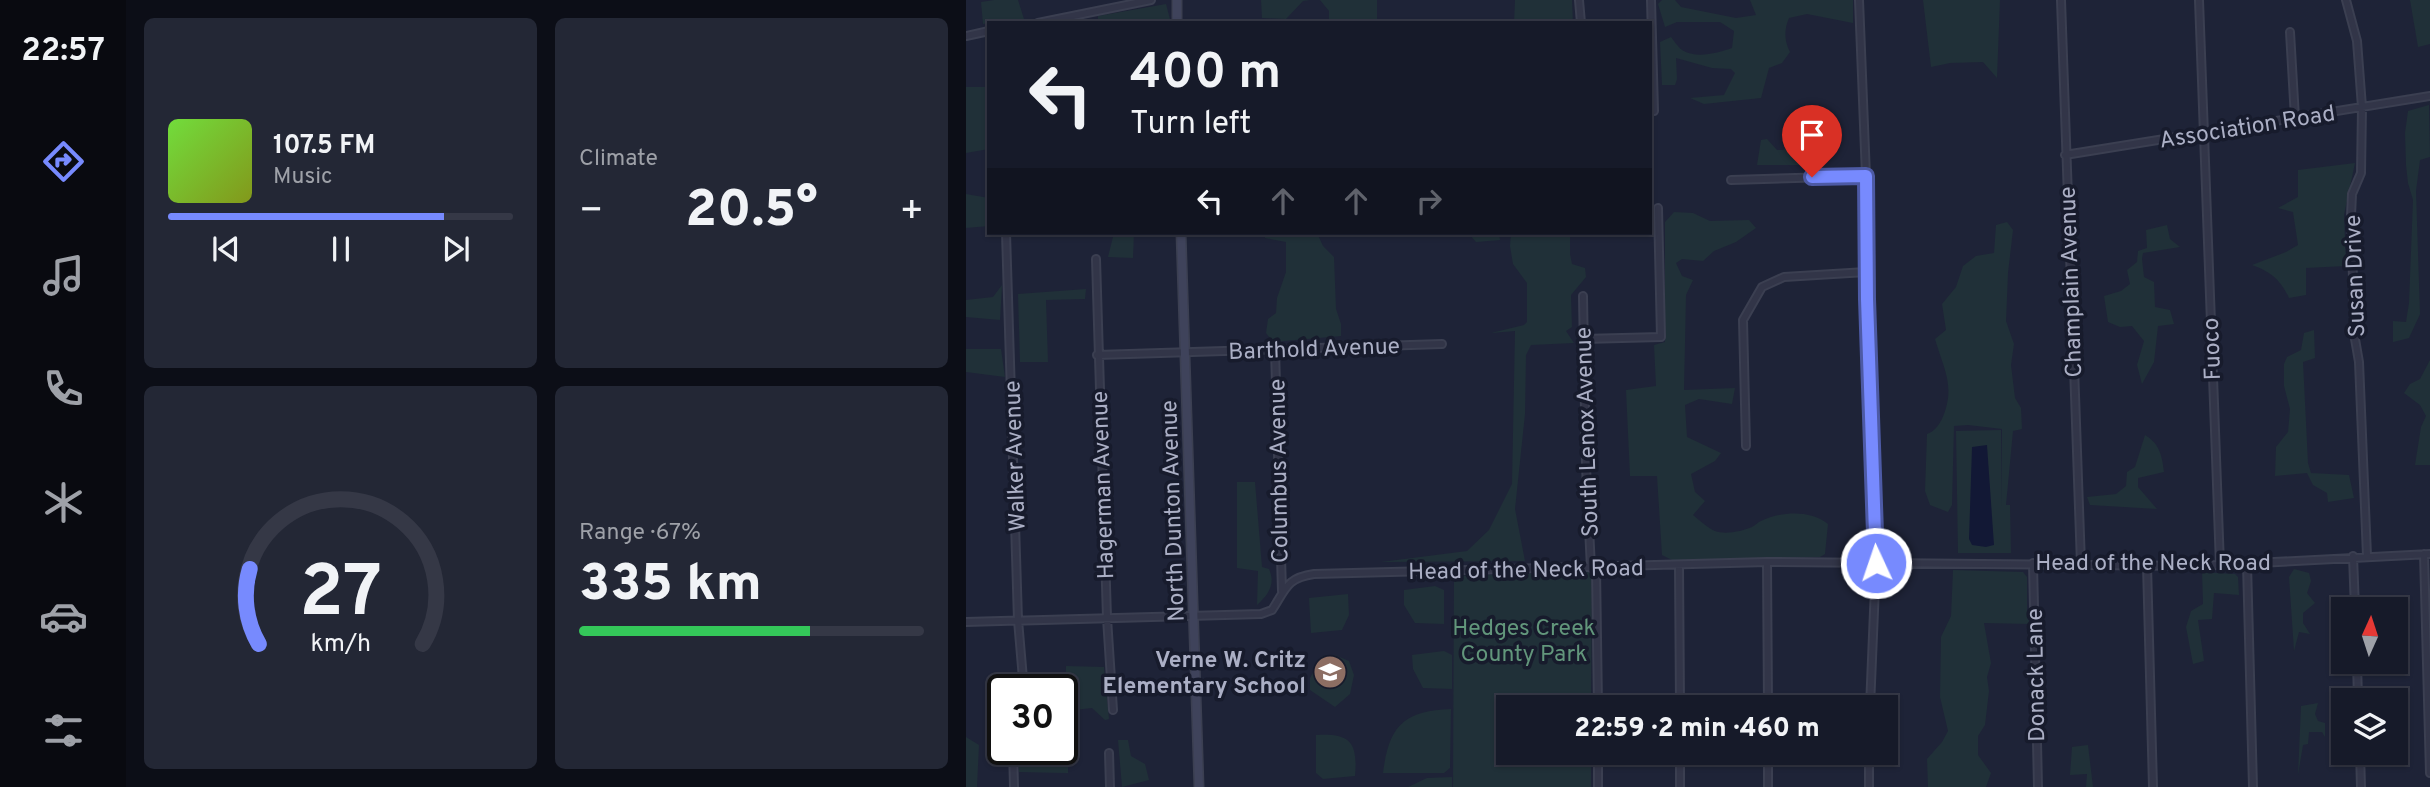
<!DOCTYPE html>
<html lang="en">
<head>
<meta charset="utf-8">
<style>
	:root { --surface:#161a29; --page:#232735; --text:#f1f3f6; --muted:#9ea1a8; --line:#353846; --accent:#778afe }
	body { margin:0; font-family:Overpass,sans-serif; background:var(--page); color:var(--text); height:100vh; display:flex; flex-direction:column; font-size:26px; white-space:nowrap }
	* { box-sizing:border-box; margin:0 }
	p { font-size:23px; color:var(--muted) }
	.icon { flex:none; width:38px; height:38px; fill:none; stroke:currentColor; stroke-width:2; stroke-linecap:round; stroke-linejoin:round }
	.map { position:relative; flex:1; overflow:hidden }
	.drawer { display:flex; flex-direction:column; gap:18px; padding:18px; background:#0c0e17; width:840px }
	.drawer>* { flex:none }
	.top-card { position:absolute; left:21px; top:21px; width:665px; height:214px; border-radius:0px; box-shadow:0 2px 5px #0004,0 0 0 2px var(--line); background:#161a29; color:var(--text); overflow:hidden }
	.needle { width:46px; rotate:3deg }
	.tools { position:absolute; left:1365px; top:597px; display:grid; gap:14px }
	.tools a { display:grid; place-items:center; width:77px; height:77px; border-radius:0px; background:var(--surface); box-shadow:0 2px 5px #0004,0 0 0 2px var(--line); font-size:35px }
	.speed { position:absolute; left:21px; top:674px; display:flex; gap:14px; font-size:35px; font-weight:700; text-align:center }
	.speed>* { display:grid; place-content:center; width:91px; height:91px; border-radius:50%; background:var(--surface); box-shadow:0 2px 5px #0004,0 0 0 2px var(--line); line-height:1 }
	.speed .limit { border:4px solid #111; border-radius:10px; background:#fff; color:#111 }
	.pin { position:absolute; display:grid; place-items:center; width:60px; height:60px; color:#fff; margin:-72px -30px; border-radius:50% 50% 50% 0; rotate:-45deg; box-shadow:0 0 7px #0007 }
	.pin .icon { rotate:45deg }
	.me { position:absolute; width:77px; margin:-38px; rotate:357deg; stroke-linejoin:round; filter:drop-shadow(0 0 5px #0008) }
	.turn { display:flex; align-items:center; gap:24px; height:147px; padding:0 28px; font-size:32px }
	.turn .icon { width:91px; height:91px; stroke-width:2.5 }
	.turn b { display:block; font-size:49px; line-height:60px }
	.lanes { display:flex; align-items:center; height:66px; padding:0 28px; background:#0003; justify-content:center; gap:35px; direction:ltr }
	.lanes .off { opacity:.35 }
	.big { font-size:52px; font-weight:800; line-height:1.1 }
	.drawer .tile { flex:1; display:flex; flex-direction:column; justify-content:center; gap:10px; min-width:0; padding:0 24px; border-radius:10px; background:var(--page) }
	.drawer .dial { align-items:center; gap:0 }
	.dial svg { height:182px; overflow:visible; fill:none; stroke:var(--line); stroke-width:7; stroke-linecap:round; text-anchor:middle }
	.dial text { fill:var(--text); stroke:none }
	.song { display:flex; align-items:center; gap:21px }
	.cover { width:84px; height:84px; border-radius:10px; background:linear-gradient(135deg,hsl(100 70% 55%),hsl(70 70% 35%)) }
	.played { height:7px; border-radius:4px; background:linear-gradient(90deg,var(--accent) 80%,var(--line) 80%) }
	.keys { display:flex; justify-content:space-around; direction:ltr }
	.heat { display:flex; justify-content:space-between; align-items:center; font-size:38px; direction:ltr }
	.charge { height:10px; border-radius:5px; background:linear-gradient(90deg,#34c759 67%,var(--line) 0) }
	.drawer .tiles { flex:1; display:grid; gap:18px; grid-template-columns:repeat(2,1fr) }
	.trip { position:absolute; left:530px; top:695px; width:402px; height:70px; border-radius:0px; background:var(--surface); box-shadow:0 2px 5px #0004,0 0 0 2px var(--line); font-weight:800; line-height:70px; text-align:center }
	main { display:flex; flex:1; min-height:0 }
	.menu { display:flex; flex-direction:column; width:126px; justify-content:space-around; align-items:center; background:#090a10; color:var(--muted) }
	.menu .icon { width:49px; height:49px }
	.menu .selected { color:var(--accent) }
	.menu b { font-size:32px; color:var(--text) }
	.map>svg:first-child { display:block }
</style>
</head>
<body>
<main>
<nav class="menu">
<b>22:57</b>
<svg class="icon selected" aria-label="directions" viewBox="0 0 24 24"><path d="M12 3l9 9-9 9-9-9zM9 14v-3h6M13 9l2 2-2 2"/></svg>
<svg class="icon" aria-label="music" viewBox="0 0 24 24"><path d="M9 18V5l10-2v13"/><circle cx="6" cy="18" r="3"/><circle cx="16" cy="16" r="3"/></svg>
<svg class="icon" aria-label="phone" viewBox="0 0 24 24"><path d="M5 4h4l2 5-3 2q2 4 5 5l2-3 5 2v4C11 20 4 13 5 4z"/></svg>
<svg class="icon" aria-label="climate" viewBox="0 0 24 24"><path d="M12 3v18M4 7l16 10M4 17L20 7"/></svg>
<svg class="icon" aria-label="car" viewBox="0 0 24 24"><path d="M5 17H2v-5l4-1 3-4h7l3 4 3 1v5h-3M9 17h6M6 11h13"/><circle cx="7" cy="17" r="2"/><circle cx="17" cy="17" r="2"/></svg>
<svg class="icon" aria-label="filters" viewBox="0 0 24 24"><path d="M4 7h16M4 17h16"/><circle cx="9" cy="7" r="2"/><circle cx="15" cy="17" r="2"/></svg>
</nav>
<section class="drawer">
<div class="tiles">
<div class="tile">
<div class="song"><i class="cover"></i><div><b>107.5 FM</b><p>Music</p></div></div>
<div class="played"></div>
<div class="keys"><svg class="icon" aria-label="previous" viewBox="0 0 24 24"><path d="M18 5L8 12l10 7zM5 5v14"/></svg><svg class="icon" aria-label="pause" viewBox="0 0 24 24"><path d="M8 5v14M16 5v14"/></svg><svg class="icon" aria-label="next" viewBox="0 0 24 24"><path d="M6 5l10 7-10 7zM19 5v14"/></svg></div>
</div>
<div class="tile"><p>Climate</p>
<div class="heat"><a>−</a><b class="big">20.5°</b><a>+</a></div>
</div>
<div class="tile dial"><svg viewBox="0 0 100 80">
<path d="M14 69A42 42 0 1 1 86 69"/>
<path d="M14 69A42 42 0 0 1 10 36" stroke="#778afe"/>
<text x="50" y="56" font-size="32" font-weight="700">27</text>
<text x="50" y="72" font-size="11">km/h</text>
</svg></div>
<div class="tile"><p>Range · 67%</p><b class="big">335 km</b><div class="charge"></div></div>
</div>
</section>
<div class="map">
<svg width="1464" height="787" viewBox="0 0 1464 787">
	<rect width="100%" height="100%" fill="#1e2337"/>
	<path fill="#203038" d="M28,0h24l6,19 -41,5 -2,-22z
		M295,0h49l-7,1 -17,18 -24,-1z
		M354,0h57v23h-48v-12z
		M549,0h57l1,23h-59z
		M696,0h13l6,7 55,11 20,-3 -6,-15h103v23l-46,-9 -18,4c-5,12 -5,22 1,34l-8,11 -13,5 -8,30 -57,6 -14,-6 34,-3 11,-22 -4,-4 -19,-1 -36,-10 1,21 -2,6h-13l-2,-43 11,-5c3,4 7,10 11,13 14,9 36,3 50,-2l2,-17 -14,-9h-43l-12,5 -7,-23z
		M957,0h77l-3,78 -14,-16 -33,1 -19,4z
		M1444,0h20v44l-12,3z
		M200,4l5,19h-73v-7z
		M0,87h21l2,5v57l-23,4z
		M1463,105l1,52 -10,3 -4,31 4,123 -11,24 -16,4v-21l13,1 3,-19 4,-103 -5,-17 -2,-18 -1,-32 3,-22z
		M801,139l10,11h6l9,-7 8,13 11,9h-54l4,-25z
		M1389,163l-11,52 2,51 -40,2v27l-17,3c-9,-19 -18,-26 -37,-33l34,-13 12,-7 -5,-33 -15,-4 20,-11v-27z
		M0,194l23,4v28l-23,2z
		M708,212l19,1 17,8 39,-1 7,8 -20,14 -22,9 -11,10 -21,-2 -6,4 6,13 11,4 -7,15 -2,95 51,-2 -3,16 -33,-5 -14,6 2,32 34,16 -6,8 -24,13 4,18 10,9 -12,14c6,5 15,13 22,16 10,4 28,0 37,-4 4,-2 6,-5 9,-6 21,-10 50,-11 67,3l-3,30 -5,3 -146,4 -12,-6 -5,-79h-27l-4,-86 30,-4 -2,-41 11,-3v-120z
		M1041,222l6,8 -5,43 -2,48 8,23 -3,21 4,33 6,10 1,21 -9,2 -7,74h4l1,48h-53l-2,-122 45,-1v76l1,-77 -34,-4 -14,1 -2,79 -4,7 -18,-7 -5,-14 2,-57c8,-3 11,-8 15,-15 14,-32 2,-49 -7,-80l11,-9 -4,-26 14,-17 7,-21 13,-10 18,-3 2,-28z
		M1201,225l3,14 10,8 -37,6 -1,6 2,18 10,5 1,25 15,3 4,14 -16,2 -4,36 -12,22 -5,-19 7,-24 -12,-15 -12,1 -12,-5 -4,-26 17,-5 9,-7 -3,-14 10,-8 1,-11 9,-3 -1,-18z
		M148,233h20l-1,25 -25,-1z
		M298,233h53l6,13 11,11 2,52 5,15v12l-68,6 -7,-9 2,-14 8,-6 1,-15 9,-26v-30l-21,-4z
		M502,233h31l1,7 -24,2z
		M545,233h59v21l2,10 13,4 1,9 -15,18 1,32 -6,4 8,12 -43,2 -5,10 -1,59 -10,95 10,52 -144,1 86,-11 22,-21 23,-46 3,-153 -24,2 33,-8 3,-3v-39l-14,-19 -3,-18z
		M36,285l-2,35 -34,-3v-17l27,-3z
		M120,289l-1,10 -39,1 2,62h-28l-2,-68z
		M1348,330l1,28 -12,4 5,101 3,10 38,2 5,23 -26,4 -1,-9 -14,-8 -6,-12 -32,3 1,-29 12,-15 2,-23 -6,-23v-22l3,-7 14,-7 3,-17z
		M0,349h35l4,28 -39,-5z
		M1464,360v105h-15l6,-38 5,-11 -6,-11 -16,-12 6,-9 10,-5z
		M1179,435c15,9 17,21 19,37l-26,6v9l19,22 -67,-4 -3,-8 29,-3 10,-8 1,-14 8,-5z
		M271,482h18l7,85 7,2c7,15 -1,26 -12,36l1,-34 -21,-3z
		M1328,569l15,4 2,8 -4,12 8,10 -12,10v10l7,11 -11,-2 -5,19 -5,-74z
		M987,570l70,2 4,5v32l3,15 -46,-1 7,40 -4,14 2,14 -4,34 -7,11v19l13,18 -5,14h-58l-1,-28 15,-17 6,-11 -8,-34 1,-60 10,-21z
		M626,572l-1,135h-83v45l83,1v34h-138l1,-211z
		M1236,572l33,2 3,3 1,18 -25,-2 -2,26 -14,1 6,41 -11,3 -7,-37 5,-16 12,-7z
		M469,586l9,4v34l-29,-1 -11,-18v-15z
		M382,594l1,21 -7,15 -31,3 -2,-35z
		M478,651l8,4v34l-29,-1 -10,-19 -1,-14z
		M369,655l14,6 5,14 -4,19 -15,13 -25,-17v-12l12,-22z
		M100,666l38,1 5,52 -4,1 -13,-12 -27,3z
		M1352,703l-3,11 3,7 7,2v14l-3,-5h-13l-1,12 -5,1 -5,30 3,-69z
		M485,709l-1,59 -6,5h-61c6,-47 20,-62 68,-64z
		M96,731h7l-1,42 -49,-1v-23h43z
		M350,735c34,-2 42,7 39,41l-32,3 -7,-6z
		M0,737l13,8 -2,42h-11z
		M152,740h10l3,16 14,8 4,16 -27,7z
		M1122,745l5,42h-7l1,-13 -17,1 2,-28z
		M486,777v10h-44l19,-9z"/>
	<path fill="#121835" d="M1021,445l7,100 -8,2 -14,-2 -3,-6 3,-92z"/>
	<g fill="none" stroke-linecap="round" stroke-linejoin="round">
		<defs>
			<path id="street" d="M613,0l2,23
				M685,0l3,111
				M893,0l7,176v96l9,291
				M1095,0l20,564
				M1233,0l21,565
				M1380,0l11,41 5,66 -1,66 -9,21 -1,22 4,123 4,23 8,194
				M72,23l113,-23
				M1324,32l5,86
				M0,36l23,-5
				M1099,155l365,-59
				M765,180l135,-4
				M40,233l12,387 5,59
				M130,259l11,359 6,92
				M617,296l3,171 5,101
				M617,339l78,-2 -3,-129
				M309,350l7,241
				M131,355l345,-11
				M780,446l-3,-126 19,-33 22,-10 82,-5
				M1458,554l6,219
				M1387,556l2,53
				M801,562l1,145
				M1067,563l5,224
				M1281,564l6,223
				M713,565l1,142
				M1181,565l6,222
				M630,568l2,139
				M0,622l295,-8 11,-4c14,-21 14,-32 42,-36l453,-12 432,4 231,-12
				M1391,662l1,38
				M904,707l6,-144
				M47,749l1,38
				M632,752v35
				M714,752v35
				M1394,752l1,35
				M143,753l1,34
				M802,787v-35
				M903,787v-35"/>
			<path id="secondary" d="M211,0v23
				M215,233l18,554"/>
		</defs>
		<use href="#street" stroke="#3b3f51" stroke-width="10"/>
		<use href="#secondary" stroke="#3b3f51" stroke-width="11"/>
		<use href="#street" stroke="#323548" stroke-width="6"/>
		<use href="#secondary" stroke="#3f435b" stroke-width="8"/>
	</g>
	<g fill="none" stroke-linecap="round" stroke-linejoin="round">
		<defs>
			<path id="route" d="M846,177l54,-1 1,123 9,264"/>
		</defs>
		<use href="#route" stroke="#4d5aa5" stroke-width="18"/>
		<use href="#route" stroke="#778afe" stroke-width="12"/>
	</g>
	<defs>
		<symbol id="school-disc" viewBox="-11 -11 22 22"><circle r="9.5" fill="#8d6e63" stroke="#171b2c"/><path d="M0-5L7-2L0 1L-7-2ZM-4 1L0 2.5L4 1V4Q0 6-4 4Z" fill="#fff"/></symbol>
	</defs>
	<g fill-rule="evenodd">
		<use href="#school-disc" x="345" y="653" width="38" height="38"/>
	</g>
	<g text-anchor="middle" stroke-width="7" stroke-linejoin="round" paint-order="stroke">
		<g font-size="23" fill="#abafc5" stroke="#171b2c">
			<text transform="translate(1281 126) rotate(-9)" y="8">Association Road</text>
			<text transform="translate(1388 276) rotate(-92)" y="8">Susan Drive</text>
			<text transform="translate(1104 282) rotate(-92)" y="8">Champlain Avenue</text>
			<text transform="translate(348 348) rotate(-2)" y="8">Barthold Avenue</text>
			<text transform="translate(1245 349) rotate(-92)" y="8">Fuoco</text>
			<text transform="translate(620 432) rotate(-92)" y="8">South Lenox Avenue</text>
			<text transform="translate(48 456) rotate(-92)" y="8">Walker Avenue</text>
			<text transform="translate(312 471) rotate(-91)" y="8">Columbus Avenue</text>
			<text transform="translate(136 485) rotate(-92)" y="8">Hagerman Avenue</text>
			<text transform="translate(206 511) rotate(-92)" y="8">North Dunton Avenue</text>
			<text x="1187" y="570">Head of the Neck Road</text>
			<text transform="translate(560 569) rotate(-1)" y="8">Head of the Neck Road</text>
			<text transform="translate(1069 675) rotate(-91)" y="8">Donack Lane</text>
		</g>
		<g font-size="23" fill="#62967b" stroke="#171b2c">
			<text x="558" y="635">Hedges Creek<tspan x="558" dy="26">County Park</tspan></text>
		</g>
		<g font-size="23" font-weight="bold" fill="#abafc5" stroke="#171b2c" text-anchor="end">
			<text x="340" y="667">Verne W. Critz<tspan x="340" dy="26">Elementary School</tspan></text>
		</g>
	</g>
</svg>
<div class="tools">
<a><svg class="needle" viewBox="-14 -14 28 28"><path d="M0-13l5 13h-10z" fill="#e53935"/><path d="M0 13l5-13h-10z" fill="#9ea1a8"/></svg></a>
<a><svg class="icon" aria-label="layers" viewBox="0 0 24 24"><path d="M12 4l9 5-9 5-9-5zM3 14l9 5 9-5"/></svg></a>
</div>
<div class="speed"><div class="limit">30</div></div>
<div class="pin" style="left:846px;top:177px;background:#d93025"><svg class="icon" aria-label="arrive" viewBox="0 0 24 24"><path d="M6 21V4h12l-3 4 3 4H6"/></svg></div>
<svg class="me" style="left:910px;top:563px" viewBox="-20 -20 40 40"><circle r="17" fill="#778afe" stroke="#fff" stroke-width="3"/><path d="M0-11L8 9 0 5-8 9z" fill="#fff"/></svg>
<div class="trip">22:59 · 2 min · 460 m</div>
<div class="top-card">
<div class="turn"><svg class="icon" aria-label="left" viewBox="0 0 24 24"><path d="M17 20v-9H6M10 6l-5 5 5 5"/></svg><div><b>400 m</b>Turn left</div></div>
<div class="lanes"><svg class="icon" aria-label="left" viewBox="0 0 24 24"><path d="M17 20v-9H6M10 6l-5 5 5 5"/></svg><svg class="icon off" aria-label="ahead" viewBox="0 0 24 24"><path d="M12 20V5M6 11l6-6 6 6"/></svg><svg class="icon off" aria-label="ahead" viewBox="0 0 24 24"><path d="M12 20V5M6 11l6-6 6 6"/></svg><svg class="icon off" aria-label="right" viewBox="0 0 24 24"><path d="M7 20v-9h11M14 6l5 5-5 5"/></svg></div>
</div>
</div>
</main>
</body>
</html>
